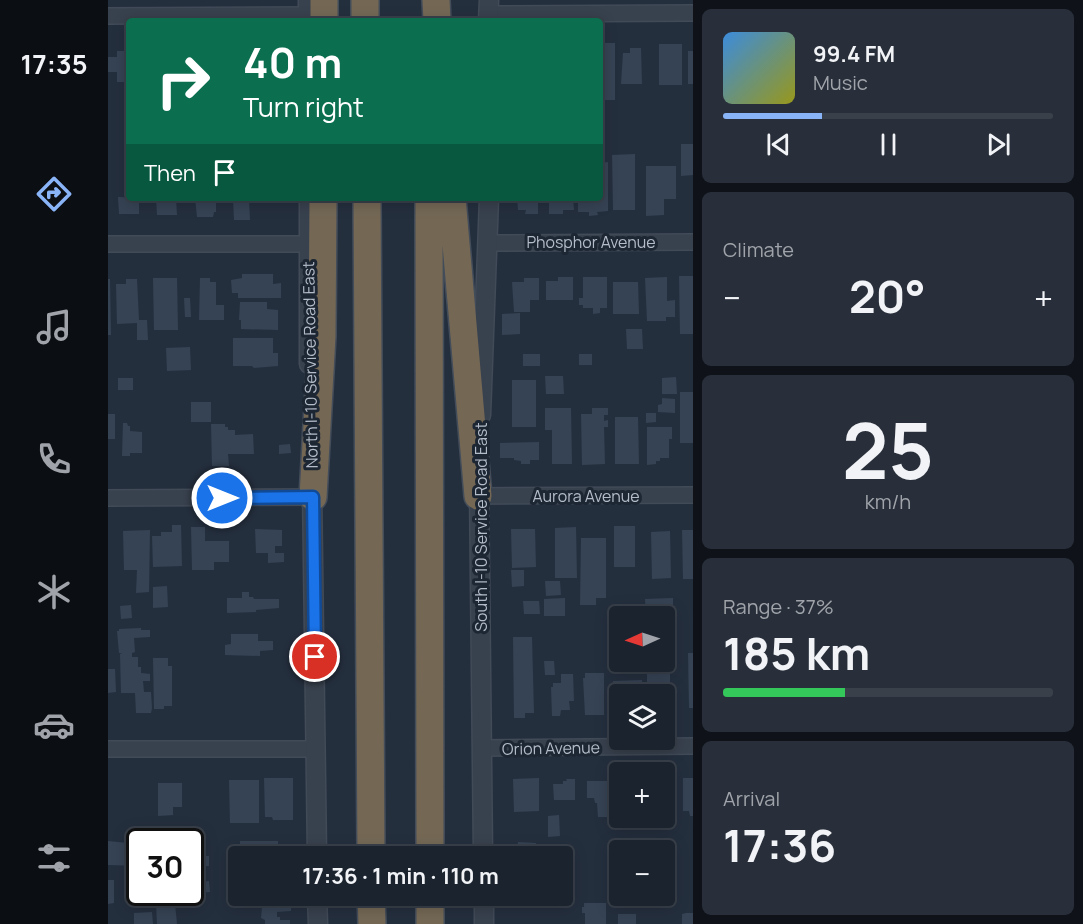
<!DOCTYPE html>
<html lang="en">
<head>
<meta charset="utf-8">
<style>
	:root { --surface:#1b232e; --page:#282f3a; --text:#f1f3f6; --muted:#a0a4aa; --line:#39404a; --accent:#8ab4f8 }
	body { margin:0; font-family:Manrope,sans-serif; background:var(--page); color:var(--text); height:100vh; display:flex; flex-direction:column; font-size:22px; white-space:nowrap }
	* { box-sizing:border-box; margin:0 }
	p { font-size:20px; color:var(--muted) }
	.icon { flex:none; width:33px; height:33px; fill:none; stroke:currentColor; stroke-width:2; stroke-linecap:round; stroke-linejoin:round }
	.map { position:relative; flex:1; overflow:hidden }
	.side { display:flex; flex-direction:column; gap:9px; padding:9px; background:#0f1319; width:390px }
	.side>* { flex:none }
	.top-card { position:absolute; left:18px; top:18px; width:477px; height:183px; border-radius:6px; box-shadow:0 3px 15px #0003,0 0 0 2px var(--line); background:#0b6e4f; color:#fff; overflow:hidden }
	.needle { width:39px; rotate:267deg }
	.buttons { position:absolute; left:501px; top:606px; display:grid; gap:12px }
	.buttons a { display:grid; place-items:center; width:66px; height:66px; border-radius:6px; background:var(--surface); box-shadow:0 3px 15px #0003,0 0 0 2px var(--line); font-size:30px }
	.speed { position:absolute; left:18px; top:828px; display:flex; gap:12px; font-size:30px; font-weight:700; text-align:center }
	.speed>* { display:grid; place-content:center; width:78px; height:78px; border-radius:50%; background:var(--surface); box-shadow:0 3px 15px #0003,0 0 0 2px var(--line); line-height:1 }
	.speed .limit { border:3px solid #111; border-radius:9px; background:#fff; color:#111 }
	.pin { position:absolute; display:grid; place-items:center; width:51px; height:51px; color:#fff; margin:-26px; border:3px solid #fff; border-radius:50%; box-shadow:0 2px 6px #0007 }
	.me { position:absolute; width:66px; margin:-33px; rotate:90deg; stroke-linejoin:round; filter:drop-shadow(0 0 4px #0008) }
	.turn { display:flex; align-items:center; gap:21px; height:126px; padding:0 18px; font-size:27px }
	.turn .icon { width:78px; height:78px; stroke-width:2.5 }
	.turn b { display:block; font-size:42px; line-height:51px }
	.then { display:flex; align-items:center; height:57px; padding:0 18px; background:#0003; gap:12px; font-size:22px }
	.big { font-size:45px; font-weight:700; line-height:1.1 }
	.side .tile { flex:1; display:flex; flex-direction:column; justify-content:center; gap:9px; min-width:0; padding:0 21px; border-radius:9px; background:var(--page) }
	.side .dial { align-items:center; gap:0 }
	.dial b { font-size:78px; line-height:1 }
	.song { display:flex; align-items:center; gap:18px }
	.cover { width:72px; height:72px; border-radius:9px; background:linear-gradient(135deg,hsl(210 70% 55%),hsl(60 70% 35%)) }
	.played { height:6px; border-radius:3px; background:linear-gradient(90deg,var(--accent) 30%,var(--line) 30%) }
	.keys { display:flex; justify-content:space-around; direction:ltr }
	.heat { display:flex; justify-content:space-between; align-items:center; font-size:33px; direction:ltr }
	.charge { height:9px; border-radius:4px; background:linear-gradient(90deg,#34c759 37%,var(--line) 0) }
	.trip { position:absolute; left:120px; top:846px; width:345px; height:60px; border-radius:6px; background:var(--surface); box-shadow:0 3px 15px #0003,0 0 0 2px var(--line); font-weight:700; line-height:60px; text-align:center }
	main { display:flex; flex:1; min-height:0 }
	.dock { display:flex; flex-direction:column; width:108px; justify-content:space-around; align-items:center; background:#0b0e12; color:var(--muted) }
	.dock .icon { width:42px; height:42px }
	.dock .active { color:var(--accent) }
	.dock b { font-size:27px; color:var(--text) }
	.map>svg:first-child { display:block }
</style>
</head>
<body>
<main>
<nav class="dock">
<b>17:35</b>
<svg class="icon active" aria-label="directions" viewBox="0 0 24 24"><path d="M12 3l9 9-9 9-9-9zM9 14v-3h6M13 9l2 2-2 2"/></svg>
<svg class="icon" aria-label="music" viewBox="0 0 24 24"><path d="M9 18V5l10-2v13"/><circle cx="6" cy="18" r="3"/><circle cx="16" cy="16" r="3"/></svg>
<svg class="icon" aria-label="phone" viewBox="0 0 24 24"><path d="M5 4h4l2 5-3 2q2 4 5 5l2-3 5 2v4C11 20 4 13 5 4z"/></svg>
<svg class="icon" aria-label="climate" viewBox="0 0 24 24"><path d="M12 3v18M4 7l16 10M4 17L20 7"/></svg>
<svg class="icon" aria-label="car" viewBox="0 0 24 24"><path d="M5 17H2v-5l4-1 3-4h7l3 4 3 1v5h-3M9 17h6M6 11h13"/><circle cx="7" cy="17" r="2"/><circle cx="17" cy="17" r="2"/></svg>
<svg class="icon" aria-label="filters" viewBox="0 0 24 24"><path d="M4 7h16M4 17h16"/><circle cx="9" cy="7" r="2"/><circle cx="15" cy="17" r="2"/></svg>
</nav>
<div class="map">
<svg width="585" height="924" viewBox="0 0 585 924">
	<rect width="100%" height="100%" fill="#242f3e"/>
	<path fill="#364354" d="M492,43h15v57h-15z
		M551,44h23v41h-23z
		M522,48h11l1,36h-21l2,-31h7z
		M9,51h12v21h-3v10h-9v-10h-9v-15h9z
		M580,51h5v33h-5z
		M573,144h12v31l-12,1z
		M527,154v56h-22l-1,-55z
		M500,162v49l-11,1 1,3 -9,1v-4h-11v-14h22v-35z
		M538,166h30v33h-12v16l-18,1z
		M10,197l21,1v16h-20z
		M48,198h20l1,17h-20z
		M87,198h21v14h-2l-1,5h-16z
		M125,198h16l1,22h-16z
		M409,198h21v16h-13l1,-4h-8z
		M434,198h31l1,12h-11v4h-14v-13l-7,1z
		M134,274h31v10l8,-1v15h-43v-5h-6l-1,-13 11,-2z
		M571,276h14v58h-13z
		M450,277h15v23h-27v-19h12z
		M475,277h24v31h-7v5l-7,1v-6h-10v-3h-4v-7h4z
		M559,277v24l8,-1v17h-9v4h-19l-2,-43z
		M45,278h24l1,52h-24z
		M92,278h10v4h6v23h8v15h-25z
		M416,278h15v22h-9v12h-16l-2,-30h12z
		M0,279h2l1,56h-3z
		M18,279h11l2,41h8l1,20h-11v-17l-20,1 -1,-40h10z
		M505,282h25l1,32h-26z
		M76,298h6l1,19h-6z
		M132,302h27v7l11,1v20l-37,-1v-9h-2z
		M412,313v21l-18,1v-21z
		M518,329h16l1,20h-16z
		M125,338h40v15h5v13l-24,2 -2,-2h-19z
		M82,347l1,23 -24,1 -1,-23z
		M415,354h17v12h-17z
		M471,354h13v11h-13z
		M437,376h18l1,18h-18z
		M568,377l1,17h-15v-16z
		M10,378h15v12h-15z
		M404,380h24v47h-24z
		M572,392h13v51h-13z
		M554,398l13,1v14l-17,-1v-7l4,-1z
		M83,402h20v20h-20z
		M437,408h26l1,56h-20v-34h-7z
		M484,408h16v7h-4v6l4,-1v7h-4l1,37 -23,1 -1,-51h11z
		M538,413h10v9l-10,1z
		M0,414h7v25h-7z
		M507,417h23l1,47h-24z
		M15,423h4l1,3h2v5l12,1v21h-12v3h-8z
		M103,424h14v3h3v3h7v5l18,-1 1,20h-26l1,12h-17z
		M539,427h25v12h-3v19h-9v3h-4v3l-9,1z
		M431,442v18h-9v4h-9v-3l-7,-1v-2h-14v-15z
		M182,444l1,9 -12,1v-9z
		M64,525h9l1,41 -29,1 -1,-31h9v-4h11z
		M506,526h21v41h-21z
		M83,527h14v14h24v21h-15v8h-22z
		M468,527l1,51h-22v-50z
		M147,529l27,1v16h-7v7h9v9l-16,1v-10h-12z
		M403,529h24l1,38 -24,1z
		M42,530l-1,62 -13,1 1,-23h-13l-1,-39z
		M574,530h11v49h-10z
		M562,531l1,47 -19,1 -1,-47z
		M473,538h25v60h-10v7h-16z
		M403,570h13v16l-12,1z
		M437,581h15l1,14 -15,1z
		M59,586l1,21 -15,1v-21z
		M134,592h7v5h4l1,2h25v9l-23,2v2l-29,1v-15h15z
		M457,598v18h-21v-17z
		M565,598v17l-27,1 -1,-17z
		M415,601h16l1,13h-16z
		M23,605l1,13 -11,1 -1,-13z
		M33,628v2h9v7l-16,1 1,14 -3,1v4h6v10h3v6l9,1v7h-7l1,11h7l1,16 -1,5h-15l-1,-20h-14l-1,-39 2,-1h-3l-2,-22h2v-2z
		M123,634h27v7h15v9l-13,1v5l-35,-1v-10l6,-1z
		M405,637h19l2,76h-9v5h-11z
		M580,653h5v55h-4z
		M45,658h15v8h4v40h-8v3h-10z
		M436,661h10l1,14h-10z
		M539,662h23v53h-6v-21h-13l-1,-10h-3z
		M0,669h7l1,23 -8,1z
		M477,673h19v42h-19l-2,-37h2z
		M453,674h12l1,27h-5l1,9h-9l-1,6h-8l-1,-29h2v-4h8z
		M534,680v14l-29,2v-15z
		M556,776h3v3h8l1,44h-6v5h-5v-4h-18v-6h17z
		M156,778h29v42h-20l-1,-3h-7z
		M431,778v33l-25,1 -1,-33z
		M575,778h10v38h-3l-1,-5h-6z
		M458,779h9v21h-21l-1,-16h10v-3h4z
		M121,780h30v43h-29z
		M479,781h22v36h-11l-1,-14h-2l-1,-5h-7z
		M50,783h24v24h-9v8l-15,1z
		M508,813h4v5h18v11h-22z
		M451,815l1,21 -12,1v-21z
		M20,840h12v26l-32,-1v-24l20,2z
		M132,841h38v15h-38z
		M410,842l18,1v13h-20z
		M89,856h12v10h-12z
		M0,880h6v23l-6,1z
		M101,881l1,11 -13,1v-11z
		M155,896h28v15l-14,1v5h3v3h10v4h-25v-4l-4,-2z
		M48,903h19l2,21h-20z
		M476,903h22v21h-21v-11h-3v-6h2z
		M44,912l1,12h-19v-11z
		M578,913h7v11h-11v-10z
		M510,914h18v10h-18z"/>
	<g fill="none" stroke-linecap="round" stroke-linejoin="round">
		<defs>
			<path id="minor" d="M380,14l205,-1
				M0,16l200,-1
				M381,243l204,-1
				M0,244h201
				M370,496l215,-1
				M0,498l205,-1
				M373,748l212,-2
				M0,749h208"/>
			<path id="tertiary" d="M200,0v21
				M380,21l1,-21
				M201,364v-166
				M373,415l8,-217
				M371,485l4,371
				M204,488l5,368
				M209,896l1,28
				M376,924v-28"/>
			<path id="motorway" d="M257,0v21
				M328,0l1,21
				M216,21v-21
				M259,198l4,658
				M321,198l1,658
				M344,198l26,298
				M205,497l9,-161 1,-138
				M263,896l1,28
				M322,896v28"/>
		</defs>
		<use href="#minor" stroke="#414a57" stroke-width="18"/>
		<use href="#tertiary" stroke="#414a57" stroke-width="21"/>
		<use href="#motorway" stroke="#434c59" stroke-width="30"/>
		<use href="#minor" stroke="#38414e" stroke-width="15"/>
		<use href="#tertiary" stroke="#38414e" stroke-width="18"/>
		<use href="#motorway" stroke="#746855" stroke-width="27"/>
	</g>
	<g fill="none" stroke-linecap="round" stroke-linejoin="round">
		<defs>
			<path id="route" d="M114,498l91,-1 2,160"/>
		</defs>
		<use href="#route" stroke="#114b97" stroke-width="15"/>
		<use href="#route" stroke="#1a73e8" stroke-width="10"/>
	</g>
	<g text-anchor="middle" stroke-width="6" stroke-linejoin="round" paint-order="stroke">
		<g font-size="16" fill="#b4bcc9" stroke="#1d2633">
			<text x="483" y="248">Phosphor Avenue</text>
			<text transform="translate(202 365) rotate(-91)" y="6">North I-10 Service Road East</text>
			<text x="478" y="502">Aurora Avenue</text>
			<text transform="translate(373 527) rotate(-90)" y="6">South I-10 Service Road East</text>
			<text transform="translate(443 748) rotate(-1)" y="6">Orion Avenue</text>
		</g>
	</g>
</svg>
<div class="buttons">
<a><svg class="needle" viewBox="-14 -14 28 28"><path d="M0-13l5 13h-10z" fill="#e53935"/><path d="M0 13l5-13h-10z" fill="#a0a4aa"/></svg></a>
<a><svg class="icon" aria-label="layers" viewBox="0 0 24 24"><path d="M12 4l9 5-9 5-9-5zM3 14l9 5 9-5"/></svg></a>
<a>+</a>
<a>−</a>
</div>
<div class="speed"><div class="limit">30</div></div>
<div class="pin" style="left:207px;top:657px;background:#d93025"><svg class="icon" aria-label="arrive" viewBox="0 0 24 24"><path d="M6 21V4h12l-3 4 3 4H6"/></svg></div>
<svg class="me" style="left:114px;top:498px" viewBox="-20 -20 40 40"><circle r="17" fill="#1a73e8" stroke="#fff" stroke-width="3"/><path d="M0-11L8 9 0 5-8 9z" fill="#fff"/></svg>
<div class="trip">17:36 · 1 min · 110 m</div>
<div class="top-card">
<div class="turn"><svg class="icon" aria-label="right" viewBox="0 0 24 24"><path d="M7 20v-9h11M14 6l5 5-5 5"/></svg><div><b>40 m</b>Turn right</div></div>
<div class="then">Then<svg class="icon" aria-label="arrive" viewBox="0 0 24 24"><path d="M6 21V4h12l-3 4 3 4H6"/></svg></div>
</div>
</div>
<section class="side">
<div class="tile">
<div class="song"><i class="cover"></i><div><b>99.4 FM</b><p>Music</p></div></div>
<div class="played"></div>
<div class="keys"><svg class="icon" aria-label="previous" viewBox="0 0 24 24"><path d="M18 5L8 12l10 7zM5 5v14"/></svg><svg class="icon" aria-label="pause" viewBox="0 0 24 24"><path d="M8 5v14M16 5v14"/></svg><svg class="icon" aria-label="next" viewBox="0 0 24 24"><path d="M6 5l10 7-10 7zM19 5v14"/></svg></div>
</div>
<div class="tile"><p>Climate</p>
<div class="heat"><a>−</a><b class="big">20°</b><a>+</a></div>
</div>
<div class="tile dial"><b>25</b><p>km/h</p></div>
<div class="tile"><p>Range · 37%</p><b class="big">185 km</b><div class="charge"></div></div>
<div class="tile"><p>Arrival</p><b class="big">17:36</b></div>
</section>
</main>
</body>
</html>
